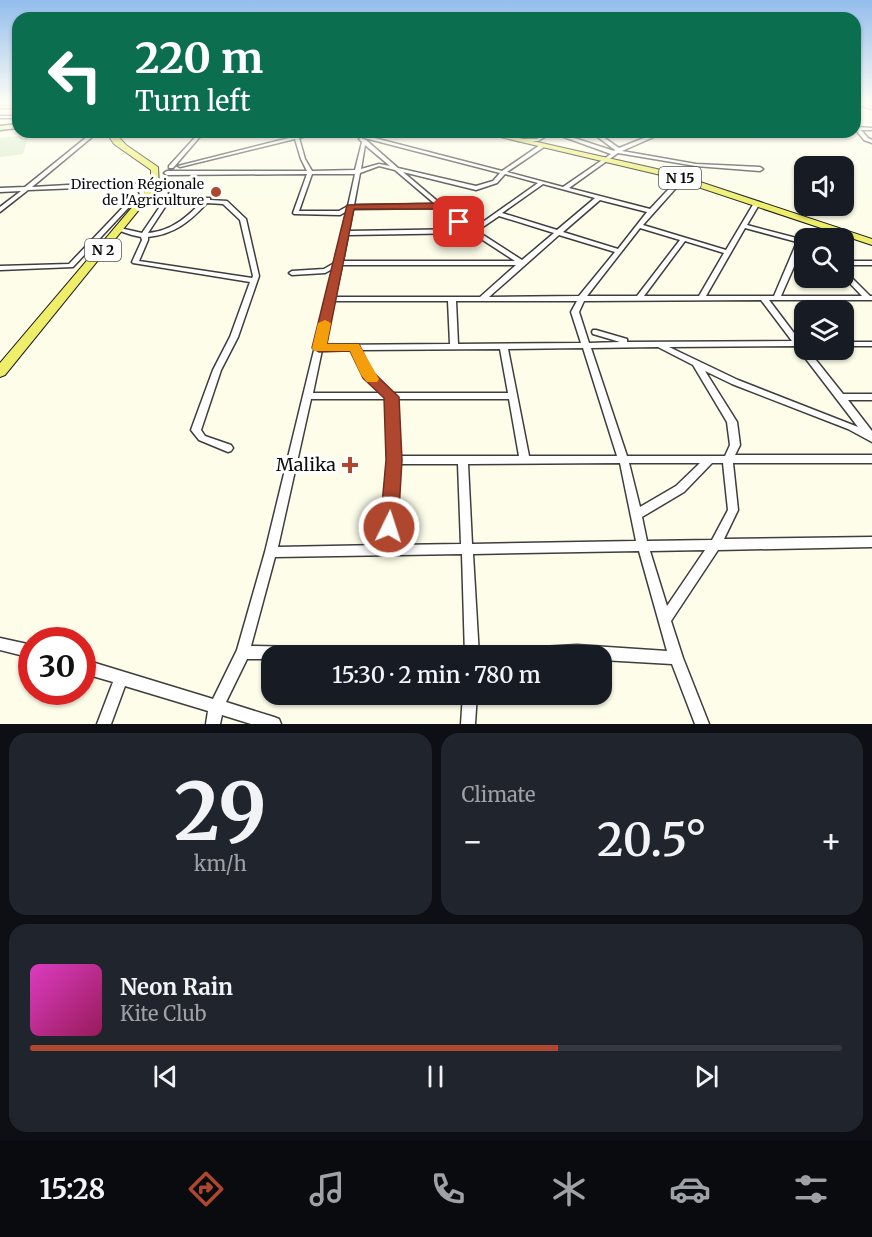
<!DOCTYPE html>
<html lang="en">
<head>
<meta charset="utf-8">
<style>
	:root { --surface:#171b24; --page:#20242c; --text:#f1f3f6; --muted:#9ea1a6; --line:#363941; --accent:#af472e }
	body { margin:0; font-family:Merriweather,serif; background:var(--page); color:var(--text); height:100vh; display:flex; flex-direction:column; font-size:22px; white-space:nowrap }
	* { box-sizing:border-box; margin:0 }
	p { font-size:20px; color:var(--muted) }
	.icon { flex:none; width:33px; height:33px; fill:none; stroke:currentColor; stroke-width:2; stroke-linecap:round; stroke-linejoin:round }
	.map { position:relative; height:724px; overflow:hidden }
	.side { display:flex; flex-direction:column; gap:9px; padding:9px; background:#0d0f14; flex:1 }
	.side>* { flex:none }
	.top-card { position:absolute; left:12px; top:12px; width:849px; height:126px; border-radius:18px; box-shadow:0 2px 4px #0004; background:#0b6e4f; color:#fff; overflow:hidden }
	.fabs { position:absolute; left:794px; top:156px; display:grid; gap:12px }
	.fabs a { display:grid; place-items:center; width:60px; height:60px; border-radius:12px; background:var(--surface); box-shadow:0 2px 4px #0004; font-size:30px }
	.speed { position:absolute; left:18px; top:627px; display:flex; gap:12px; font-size:30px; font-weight:700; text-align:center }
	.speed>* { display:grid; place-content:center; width:78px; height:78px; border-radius:50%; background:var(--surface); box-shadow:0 2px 4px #0004; line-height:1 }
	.speed .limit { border:9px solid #d22; background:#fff; color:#111 }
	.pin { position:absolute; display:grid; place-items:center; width:51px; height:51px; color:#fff; margin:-26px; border-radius:12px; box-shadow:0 3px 9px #0006 }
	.me { position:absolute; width:66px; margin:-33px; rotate:4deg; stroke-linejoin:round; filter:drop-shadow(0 0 4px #0008) }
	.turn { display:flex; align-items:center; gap:21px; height:126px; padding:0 24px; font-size:27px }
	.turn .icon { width:78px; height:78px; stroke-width:2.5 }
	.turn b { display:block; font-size:42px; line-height:51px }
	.big { font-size:45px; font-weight:600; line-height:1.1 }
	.side .widget { flex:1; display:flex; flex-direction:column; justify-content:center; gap:9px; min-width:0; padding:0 21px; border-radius:18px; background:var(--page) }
	.side .dial { align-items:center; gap:0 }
	.dial b { font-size:78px; line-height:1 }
	.song { display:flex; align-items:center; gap:18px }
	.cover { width:72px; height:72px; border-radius:9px; background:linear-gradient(135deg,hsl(310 70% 55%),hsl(330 70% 35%)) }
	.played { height:6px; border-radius:3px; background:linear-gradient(90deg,var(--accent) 65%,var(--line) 65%) }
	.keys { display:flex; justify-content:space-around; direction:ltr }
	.heat { display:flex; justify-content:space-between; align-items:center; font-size:33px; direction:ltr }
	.side .tiles { flex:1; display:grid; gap:9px; grid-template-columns:1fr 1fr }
	.widget:last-child { grid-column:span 2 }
	.trip { position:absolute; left:261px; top:645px; width:351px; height:60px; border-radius:18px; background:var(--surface); box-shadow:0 2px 4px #0004; font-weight:600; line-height:60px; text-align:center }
	.dock { display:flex; height:96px; justify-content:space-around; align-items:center; background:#090b0e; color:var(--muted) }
	.dock .icon { width:42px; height:42px }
	.dock .current { color:var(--accent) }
	.dock b { font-size:27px; color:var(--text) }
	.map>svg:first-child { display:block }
</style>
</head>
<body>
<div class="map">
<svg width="872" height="724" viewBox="0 0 872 724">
	<rect width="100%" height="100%" fill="#fdfdea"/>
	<path fill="#d7ecc8" d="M29,135l-6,19 -23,3v-19z"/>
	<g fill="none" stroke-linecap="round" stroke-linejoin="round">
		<defs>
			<path id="street" d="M856,104h7l9,3v2z
				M0,106h18v2h-18z
				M0,116h18v2h-18z
				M855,127l17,1v2h-11l7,8 4,2v3l-8,-3 -9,-11z
				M93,132h5l-66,55 72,-4 35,1 2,1 3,7 8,4 -21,9 -58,62 -73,3v-4l69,-2 58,-61 17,-7 -4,-2 -3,-6 -33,-1 -76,3 -28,22v-5l21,-16 -21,1v-4l25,-1z
				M200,132h4l-31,36h-4v-2z
				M313,132h7l-21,6 6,21 7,12 43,-1 7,-28 -3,-3 2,-1 5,2 32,28 78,18 17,-5 7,-8 -147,-38v-2h2l147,38 38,-26h4v2l-37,25 56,15 48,-33 -61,-22h6l58,19 1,-1 -24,-18h5l23,16 40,-16h6l-43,19 74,13 64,3 3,2 -3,2 -64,-5 -78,-13 -49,35 81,21 30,-32h4v2l-41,46 83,25 28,-47 5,-1 1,1 -13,22 57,15v4l-23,52h81l-19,-20v-6l2,1 25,25h2v4h-103l31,41h4v9h4l35,44h29v6h-24l24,31v11l-24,-13 -116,-45 -27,-13 32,51 3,23 -5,10h137v8h-139l5,47 -14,29 148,-2v10l-154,3 -47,71 12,37 26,66h-14l-23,-60 -70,-4v-4h-106l1,-5 5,-2 75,-4 90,6 -28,-100 -166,3 6,102h-14l-3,-102 -187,3 -24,89 149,3 5,2 1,5h-134v3h-25l-21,43 48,15 5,2 2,5h-30l-29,-9 -2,9h-14l2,-13 -83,-25 -14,38h-14l16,-42 -31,-9v-14l131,40 24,-49 28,-98 69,-284 -9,5 -33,2 -3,-2 3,-2 32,-2 12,-7 11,-51 -7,4 -46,-1 -1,-1 14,-39 -140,1 -3,-2 3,-2h140l-6,-12 -6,-20 -115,28 -2,-1zM365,145l25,21 -11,-2 -18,5zM379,166l16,4 40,34 -81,1 6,-32zM403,172l73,18 21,-7 8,-9 33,9 -65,46 -12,-8zM312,174h43l-7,32 -9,5h-40zM543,184l52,14 -38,32 -55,-17zM600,200l47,12 -29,37 -55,-17zM439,208l27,21 -117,2 4,-22zM499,216l55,17 -32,27 -45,-29zM640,228l40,12 -43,56h-50zM745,228l52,14 -23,54h-68zM472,233l43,28h-172l5,-26zM559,235l56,17 -36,44 -90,1zM685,241l39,12 -25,43h-55zM342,265h174l-36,32h-145zM761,300l31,41 -165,1v-3l-31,-9h-3l-1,2 1,2 27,8 -31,1 -10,-31 5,-11zM334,301h114l2,43 -126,1zM456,301h121l-6,11 10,31 -123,1zM796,346l62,81 -120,-47 -69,-33zM658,347l35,18 34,57 3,23 -5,11h-98l-36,-108zM583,348l34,108h-88l-21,-107zM500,349l8,44h-115l-21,-19 -12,-24zM322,350h30l13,27 17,16h-69zM311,399h77l1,61 -7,85 -104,2zM396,399h113l10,57h-120zM620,463l16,78 -164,3 -4,-80zM629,463h71l-24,23 -36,21zM712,463h11l5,47 -16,30 -65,1 -5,-24 42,-25zM399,464h59l3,80 -68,1zM705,550l-38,56 -17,-55z
				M543,132h4l1,3 -10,6h-20l-2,-1 2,-1h19l7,-4z
				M170,192h4l4,7 -13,8 -17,26c25,-2 41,-18 58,-35h4v2l17,1 19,18 13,57 -21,61 -17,33 -20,60 4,6 26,9 2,3 -2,3 -3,1 -29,-12 -8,-10 22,-60 17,-33 20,-55 -117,-19 -1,-1 10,-22 -1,-3 -9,-2 -15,-5 3,-2 22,5 19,-28 11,-7 -3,-5zM207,203l16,1 17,16 13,56 -1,2 -113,-17 9,-21v-3c27,-3 41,-15 59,-34z
				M837,228l2,1v2l-12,7h-6z
				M843,261h29v4h-29z
				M843,342h29v4h-29z
				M0,638l32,7v13l-32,-8z
				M463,694h14l-2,30h-14z"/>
			<path id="secondary" d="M18,124v4l-18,2v-4z"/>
			<path id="primary" d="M106,132h8l12,13 32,22 1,18 -154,190 -5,2v-14l151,-178v-15l-37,-26z
				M479,132h14l177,40 202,67v6l-207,-69z"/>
		</defs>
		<use href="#street" stroke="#3e3e3e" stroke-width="3"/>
		<use href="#secondary" stroke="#2d2d2d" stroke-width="3"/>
		<use href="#primary" stroke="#1c1c1c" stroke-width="2"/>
		<use href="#street" fill="#fff" fill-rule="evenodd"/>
		<use href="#secondary" fill="#eef9aa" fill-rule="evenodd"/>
		<use href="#primary" fill="#eeee6a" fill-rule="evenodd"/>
	</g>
	<linearGradient id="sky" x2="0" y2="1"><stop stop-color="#93bdec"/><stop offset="0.5" stop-color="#fefef6"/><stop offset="1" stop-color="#fefef6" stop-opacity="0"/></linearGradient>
	<rect width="872" height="206" fill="url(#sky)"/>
	<path fill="#af472e" stroke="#722e1e" stroke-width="1.5" d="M440,203l23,17v4h-7l-18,-15h-84l-27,135h32l14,28 26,25 3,63 -4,67 -3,5 -6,3 -6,-3 -3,-5 6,-67 -2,-62 -21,-20 -13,-27 -31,1 -7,-4 35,-143z"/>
	<path fill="#f59e0b" d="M325,320l6,3 -4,21h32l20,35 -2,3h-10l-6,-7 -11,-24h-36l-2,-3 6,-25z"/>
	<g fill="#af472e" stroke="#fff" stroke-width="2">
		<circle cx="216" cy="192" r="6"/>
		<path d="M347 456h6v6h6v6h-6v6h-6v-6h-6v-6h6z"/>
	</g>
	<g text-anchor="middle" stroke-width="6" stroke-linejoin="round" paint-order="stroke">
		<g fill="#fff" stroke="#545454" stroke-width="1.5">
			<rect x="659" y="167" width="42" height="22" rx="4.5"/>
			<rect x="85" y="239" width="36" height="22" rx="4.5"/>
		</g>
		<g font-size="14" font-weight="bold" fill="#0b0b0b">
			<text x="680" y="183">N 15</text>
			<text x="103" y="255">N 2</text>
		</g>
		<g font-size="14" fill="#0b0b0b" stroke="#fff" text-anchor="end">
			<text x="204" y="189">Direction Régionale<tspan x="204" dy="16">de l'Agriculture</tspan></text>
		</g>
		<g font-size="18" fill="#0b0b0b" stroke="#fff" text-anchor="end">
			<text x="336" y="471">Malika</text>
		</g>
	</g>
</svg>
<div class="fabs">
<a><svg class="icon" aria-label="sound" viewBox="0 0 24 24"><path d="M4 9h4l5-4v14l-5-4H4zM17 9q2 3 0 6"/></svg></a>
<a><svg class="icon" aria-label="search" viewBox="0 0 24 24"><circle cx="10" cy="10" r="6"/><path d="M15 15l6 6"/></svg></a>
<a><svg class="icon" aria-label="layers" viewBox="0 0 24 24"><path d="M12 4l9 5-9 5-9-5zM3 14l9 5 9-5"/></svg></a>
</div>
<div class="speed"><div class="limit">30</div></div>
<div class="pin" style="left:459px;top:222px;background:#d93025"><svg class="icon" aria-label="arrive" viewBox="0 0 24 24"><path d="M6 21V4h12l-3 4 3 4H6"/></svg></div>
<svg class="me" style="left:389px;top:527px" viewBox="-20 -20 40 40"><circle r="17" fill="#af472e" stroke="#fff" stroke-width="3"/><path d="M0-11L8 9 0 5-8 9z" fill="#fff"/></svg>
<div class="trip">15:30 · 2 min · 780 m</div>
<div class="top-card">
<div class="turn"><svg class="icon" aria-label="left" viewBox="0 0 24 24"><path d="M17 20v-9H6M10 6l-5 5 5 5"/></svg><div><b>220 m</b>Turn left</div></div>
</div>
</div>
<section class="side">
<div class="tiles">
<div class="widget dial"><b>29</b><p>km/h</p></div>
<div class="widget"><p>Climate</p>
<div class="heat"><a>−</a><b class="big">20.5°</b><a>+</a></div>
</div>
<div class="widget">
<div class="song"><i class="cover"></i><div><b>Neon Rain</b><p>Kite Club</p></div></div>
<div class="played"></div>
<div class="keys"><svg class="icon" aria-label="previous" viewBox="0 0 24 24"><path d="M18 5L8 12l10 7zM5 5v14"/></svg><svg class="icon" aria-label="pause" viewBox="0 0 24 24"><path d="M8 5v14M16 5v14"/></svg><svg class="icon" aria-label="next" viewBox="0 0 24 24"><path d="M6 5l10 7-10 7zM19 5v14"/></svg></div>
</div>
</div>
</section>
<nav class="dock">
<b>15:28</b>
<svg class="icon current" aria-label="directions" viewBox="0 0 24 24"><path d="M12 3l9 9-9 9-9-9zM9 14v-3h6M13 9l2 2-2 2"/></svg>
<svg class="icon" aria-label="music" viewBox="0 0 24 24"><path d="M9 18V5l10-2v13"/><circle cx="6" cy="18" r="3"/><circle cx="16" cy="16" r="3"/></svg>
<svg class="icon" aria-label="phone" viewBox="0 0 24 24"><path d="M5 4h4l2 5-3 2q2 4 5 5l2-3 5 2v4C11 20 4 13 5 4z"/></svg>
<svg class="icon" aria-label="climate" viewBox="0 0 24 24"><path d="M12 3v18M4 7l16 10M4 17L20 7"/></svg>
<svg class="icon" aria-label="car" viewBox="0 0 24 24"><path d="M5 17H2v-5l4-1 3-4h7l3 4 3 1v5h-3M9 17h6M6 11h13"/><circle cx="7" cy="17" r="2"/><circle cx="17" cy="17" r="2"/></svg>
<svg class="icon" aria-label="filters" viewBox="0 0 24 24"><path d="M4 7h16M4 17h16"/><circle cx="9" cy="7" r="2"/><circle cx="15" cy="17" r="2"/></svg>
</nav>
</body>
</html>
